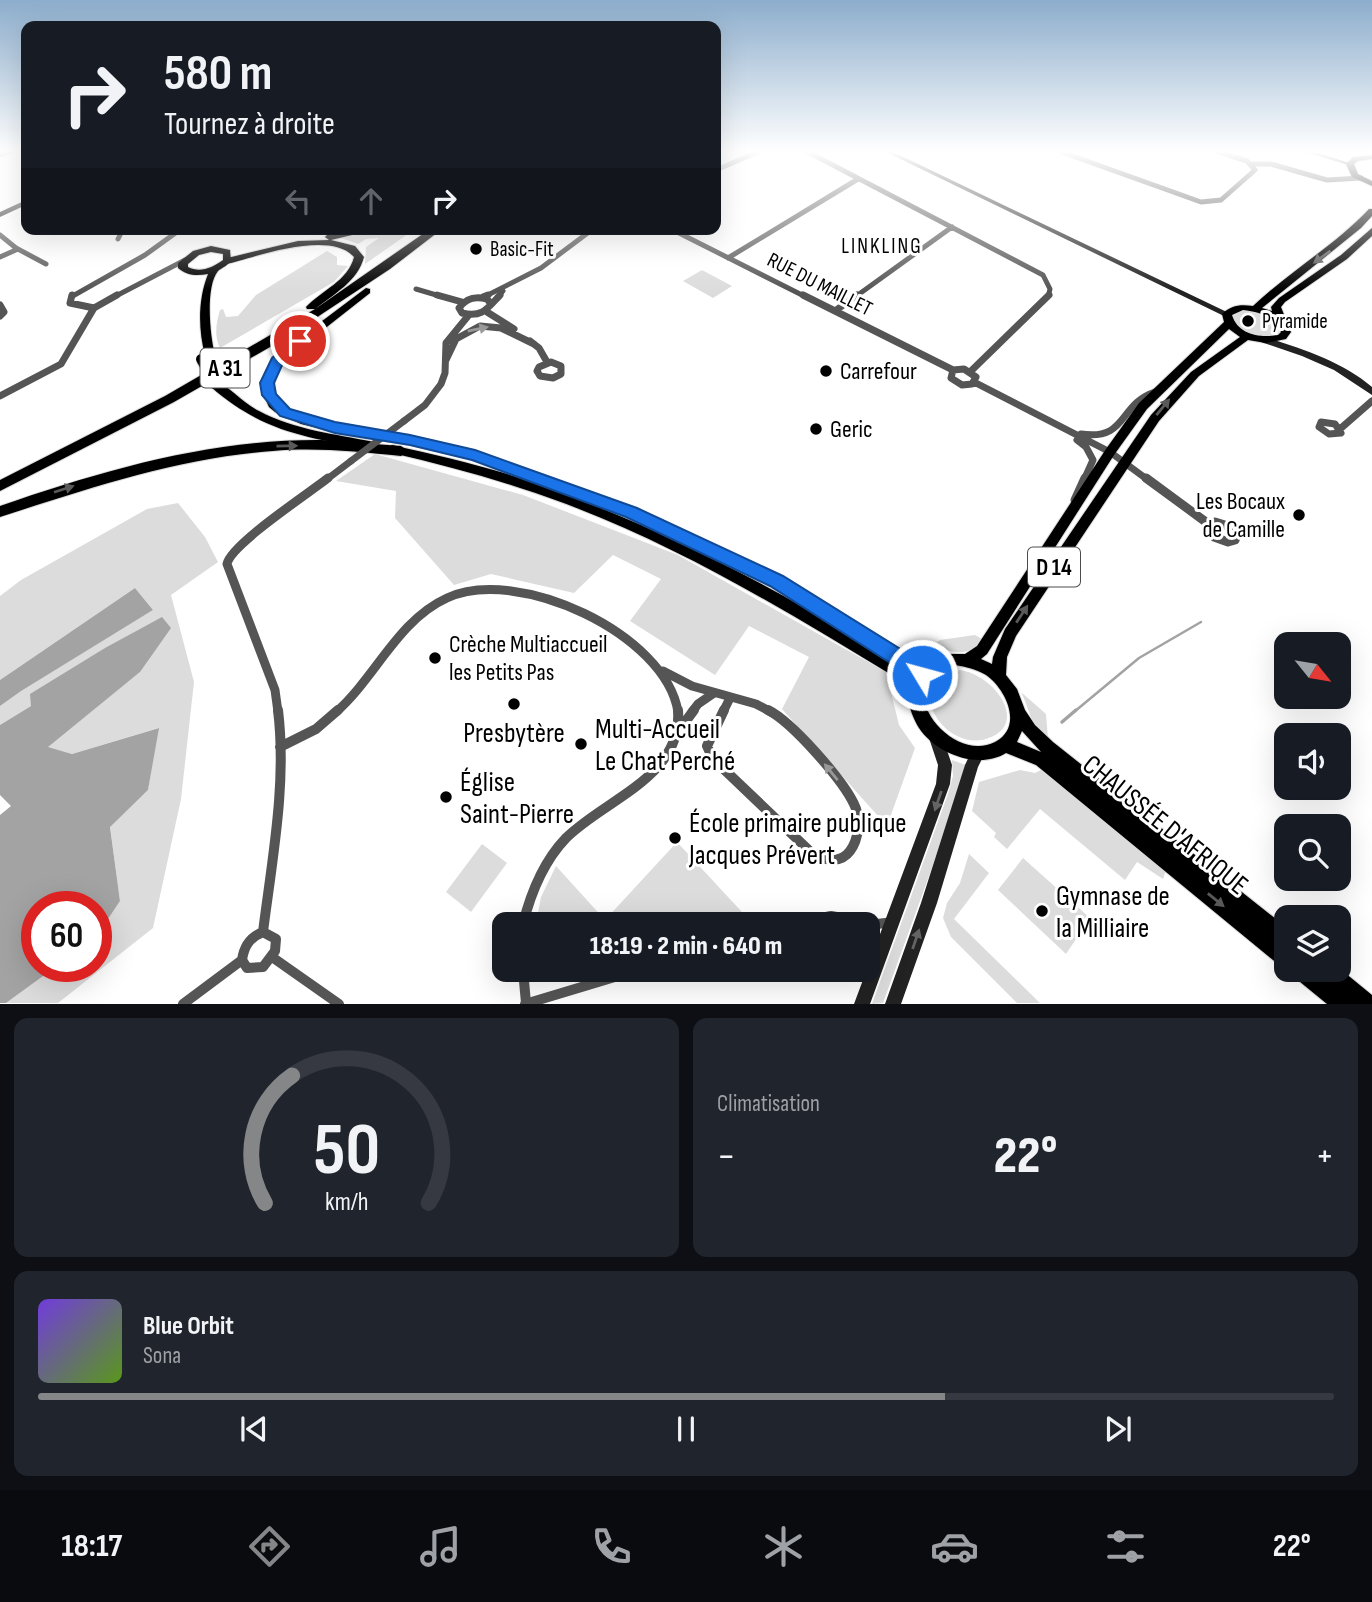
<!DOCTYPE html>
<html lang="fr">
<head>
<meta charset="utf-8">
<style>
	:root { --surface:#171b24; --page:#20242c; --text:#f1f3f6; --muted:#9ea1a6; --line:#363941; --accent:#858687 }
	body { margin:0; font-family:"Sofia Sans Condensed",sans-serif; background:var(--page); color:var(--text); height:100vh; display:flex; flex-direction:column; font-size:26px; white-space:nowrap }
	* { box-sizing:border-box; margin:0 }
	p { font-size:23px; color:var(--muted) }
	.icon { flex:none; width:38px; height:38px; fill:none; stroke:currentColor; stroke-width:2; stroke-linecap:round; stroke-linejoin:round }
	.map { position:relative; height:1004px; overflow:hidden }
	.details { display:flex; flex-direction:column; gap:14px; padding:14px; background:#0d0f14; flex:1 }
	.details>* { flex:none }
	.hud { position:absolute; left:21px; top:21px; width:700px; height:214px; border-radius:14px; box-shadow:0 7px 28px #0002; background:#171b24; color:var(--text); overflow:hidden }
	.needle { width:46px; rotate:120deg }
	.tools { position:absolute; left:1274px; top:632px; display:grid; gap:14px }
	.tools a { display:grid; place-items:center; width:77px; height:77px; border-radius:14px; background:var(--surface); box-shadow:0 7px 28px #0002; font-size:35px }
	.speed { position:absolute; left:21px; top:891px; display:flex; gap:14px; font-size:35px; font-weight:700; text-align:center }
	.speed>* { display:grid; place-content:center; width:91px; height:91px; border-radius:50%; background:var(--surface); box-shadow:0 7px 28px #0002; line-height:1 }
	.speed .limit { border:10px solid #d22; background:#fff; color:#111 }
	.pin { position:absolute; display:grid; place-items:center; width:60px; height:60px; color:#fff; margin:-30px; border:4px solid #fff; border-radius:50%; box-shadow:0 2px 7px #0007 }
	.me { position:absolute; width:77px; margin:-38px; rotate:307deg; stroke-linejoin:round; filter:drop-shadow(0 0 5px #0008) }
	.turn { display:flex; align-items:center; gap:24px; height:147px; padding:0 28px; font-size:32px }
	.turn .icon { width:91px; height:91px; stroke-width:2.5 }
	.turn b { display:block; font-size:49px; line-height:60px }
	.lanes { display:flex; align-items:center; height:66px; padding:0 28px; background:#0003; justify-content:center; gap:35px; direction:ltr }
	.lanes .off { opacity:.35 }
	.big { font-size:52px; font-weight:800; line-height:1.1 }
	.details .widget { flex:1; display:flex; flex-direction:column; justify-content:center; gap:10px; min-width:0; padding:0 24px; border-radius:14px; background:var(--page) }
	.details .dial { align-items:center; gap:0 }
	.dial svg { height:182px; overflow:visible; fill:none; stroke:var(--line); stroke-width:7; stroke-linecap:round; text-anchor:middle }
	.dial text { fill:var(--text); stroke:none }
	.song { display:flex; align-items:center; gap:21px }
	.cover { width:84px; height:84px; border-radius:10px; background:linear-gradient(135deg,hsl(260 70% 55%),hsl(90 70% 35%)) }
	.played { height:7px; border-radius:4px; background:linear-gradient(90deg,var(--accent) 70%,var(--line) 70%) }
	.keys { display:flex; justify-content:space-around; direction:ltr }
	.heat { display:flex; justify-content:space-between; align-items:center; font-size:38px; direction:ltr }
	.details .tiles { flex:1; display:grid; gap:14px; grid-template-columns:1fr 1fr }
	.widget:last-child { grid-column:span 2 }
	.trip { position:absolute; left:492px; top:912px; width:388px; height:70px; border-radius:14px; background:var(--surface); box-shadow:0 7px 28px #0002; font-weight:800; line-height:70px; text-align:center }
	.menu { display:flex; height:112px; justify-content:space-around; align-items:center; background:#090b0e; color:var(--muted) }
	.menu .icon { width:49px; height:49px }
	.menu .active { color:var(--accent) }
	.menu b { font-size:32px; color:var(--text) }
	.map>svg:first-child { display:block }
</style>
</head>
<body>
<div class="map">
<svg width="1372" height="1004" viewBox="0 0 1372 1004">
	<rect width="100%" height="100%" fill="#fff"/>
	<path fill="#dcdcdc" d="M384,229h31l-50,35 1,-17 13,-9 -13,1 -8,5 -17,-6z
		M327,251l10,6v8l11,1 -14,16 -114,66c-6,-13 -4,-24 0,-38l3,-1 3,8 12,-1 18,-21z
		M702,270l30,16 -19,12 -30,-17z
		M1239,311c16,-1 28,4 40,15v8c-19,8 -38,-1 -48,-18z
		M375,454l148,41 155,60 208,117 13,53 16,23 -28,78 -105,-117 27,-52 -60,-31 -34,49 -85,-54 31,-42 -48,-24 -39,38 -83,-19 -37,11 -59,-67 1,-27 -60,-10z
		M178,503l27,34 13,25 -47,33 23,87 -13,117 -28,129 -95,75h-52l51,-37h39v-29l24,-36 -10,-75 38,-36 10,-62 -86,26 -25,-7 93,-75 -35,-24 -74,58 -31,19v-19l20,-15 133,-81 -18,-22 -135,92v-84l21,-16 126,-71z
		M975,635l7,4c-12,19 -31,14 -50,6l8,-5z
		M960,670c37,6 70,56 26,69 -46,13 -86,-64 -26,-69z
		M1021,692l25,22 2,25c-18,-13 -18,-29 -27,-47z
		M952,760l14,5 -33,100 -50,138 -11,1 76,-210 5,-18z
		M1020,770l15,3 6,-3 125,100 -3,9 -26,-17 -12,18 -85,-71 -33,40 -13,-12 2,-4 -24,-22 7,-29z
		M677,842l65,70 1,6 -20,6h-187l5,-27 15,-31 49,54z
		M482,844l25,19 -36,49 -25,-20z
		M969,854l20,19 -35,46 86,84h-23l-66,-66 -8,-19 4,-15 13,-20z
		M1023,858l67,60 -24,36 -68,-64z"/>
	<path fill="#a3a3a3" d="M135,588l18,22 -132,81 -21,15v-26z
		M162,617l9,11 -31,44 -92,75 24,7 87,-26 -11,62 -38,37 10,74 -24,36v-31h-59v60h20l-51,37h-6v-188l11,-9 -11,-11v-70l31,-19 -1,-12 75,-46z"/>
	<g fill="none" stroke-linecap="round" stroke-linejoin="round">
		<path stroke="#a3a3a3" stroke-width="2.5" d="M1074,712l65,-54 62,-36"/>
		<path stroke="#a3a3a3" stroke-width="3.5" d="M1062,722l14,-12"/>
		<defs>
			<path id="primary" d="M1372,155v4l-14,2 -4,3 4,10 14,7v5l-20,-9 -6,-13 7,-7z
				M1369,209h3v7l-11,12 -99,80 10,3 -1,-4 8,-9 62,-43 31,-27v8l-25,23 -62,43 -4,5 10,25 -5,7 -20,4 -18,-3 -49,36 -40,45 -143,215 -9,21 -1,18 11,14 8,21 10,15 18,17 233,185v40l-7,-2 -243,-200 -30,-12c-27,17 -70,1 -87,-25 -4,-6 -9,-18 -10,-25 0,-5 2,-6 0,-11 -2,-8 -12,-13 -19,-18 -118,-72 -238,-144 -370,-186 -42,-14 -85,-25 -128,-35l-6,-4 6,-4c47,11 94,21 140,37 109,38 214,90 314,150l-75,-47 -143,-70 -155,-56 -72,-16 -6,-4 6,-4 78,17 157,57 145,68 124,77 23,7 21,-7h16l12,-8 129,-197 33,-46 85,-81 -2,-8c9,-9 19,-10 31,-8 37,-35 81,-60 116,-97zM1243,310c16,2 31,6 38,22l-3,3c-18,3 -40,0 -46,-20zM1229,329l11,8 -49,35 -40,43 -146,214 -12,28 -1,7 -11,-5 6,-5 127,-199 33,-46zM955,665c11,2 21,4 31,10 20,14 38,52 9,67 -46,24 -111,-65 -40,-77zM902,666l15,5 -2,4zM1022,731l19,21 -24,-10z
				M211,246l19,4 1,11c-3,4 -9,7 -13,10 -13,16 -8,65 -3,84l-5,3 -5,-3c-7,-26 -7,-56 3,-81 -11,2 -21,2 -30,-6v-5l15,-12zM211,252l12,2v6c-11,8 -23,13 -35,7v-3l11,-9z
				M215,380c15,7 28,23 44,31 36,19 76,23 115,31l6,4 -6,4c-67,-13 -110,-17 -163,-63l-1,-3 1,-3z
				M1339,968l33,27v9h-45l-33,-27 -2,-7h23l2,1v-1z"/>
			<path id="highway" d="M356,229h22l-47,11 24,6 9,11c-6,24 -30,37 -49,52l115,-80h12l-52,40 -106,70 -110,63 -174,89v-11l165,-84 150,-87h-8l-1,-2c16,-17 42,-26 48,-50 -24,-27 -96,-1 -127,7l-4,-1v-4l75,-18 31,-1 -4,-3 2,-2z
				M366,288l4,1v4l-89,70c-5,11 -11,26 -3,37 16,24 103,31 132,35l7,5 -2,3 -5,2 -68,-11 -41,-10 -26,-12 -6,-5 -7,-15 3,-19 8,-15z
				M322,440l79,6 7,5 -7,5c-42,-4 -85,-9 -128,-5 -95,7 -183,37 -273,66v-11c104,-36 211,-67 322,-66z"/>
		</defs>
		<use href="#primary" stroke="#dbdbdb" stroke-width="2"/>
		<use href="#highway" stroke="#dbdbdb" stroke-width="2"/>
		<path stroke="#555" stroke-width="5" d="M806,151l237,124 7,14 -2,8
			M1059,151l142,51 20,-2 34,-30 -8,-9 -31,-10
			M0,155l12,-4
			M1251,164h20l56,16 34,-2
			M716,170l44,-19
			M671,229l135,68
			M0,235l16,13 30,16
			M118,239l5,-10
			M0,257l18,-8
			M728,258l130,-79
			M416,289l27,8
			M71,297l74,-42 36,-26
			M114,297l71,-37
			M484,297l57,-29 52,-39
			M498,297l5,-6
			M855,297l97,-70"/>
		<path stroke="#555" stroke-width="7" d="M72,295l-2,8 24,5
			M437,295l25,7
			M803,295l150,75
			M483,297l5,-2
			M491,304l-4,-5c-12,-3 -21,-1 -28,9l3,5c20,5 25,-4 38,-18
			M0,305l4,7 -4,4
			M835,311l22,-16
			M487,312l27,17
			M530,341l9,7 8,14
			M446,360l10,-21 24,-13 21,2 33,16
			M551,362l10,4v8l-8,4 -13,-2 -3,-5 2,-4z
			M964,369l12,8 -4,7 -10,1 -11,-7 2,-8z
			M971,371l78,-76
			M974,382l136,70 38,28
			M0,396l61,-32 33,-56 23,-13
			M404,421l21,-16 16,-21 4,-11 1,-30 22,-27
			M1321,422l14,2 6,9 -12,1 -10,-7z
			M1340,429l32,-28
			M1081,434c47,7 37,-30 74,-42
			M1077,440l9,7 7,13 -9,20
			M326,480l25,-19"/>
		<path stroke="#555" stroke-width="9" d="M1146,478l64,47
			M1075,500l10,-22
			M1215,522l13,4 9,9 -2,5 -7,2 -14,-5 -5,-10z
			M663,671l29,15 64,18 15,8
			M278,712l-3,-22 -48,-126c3,-19 82,-71 101,-86
			M336,712c39,-34 62,-92 111,-114 70,-33 219,36 231,114
			M692,712l6,-8 16,-11
			M723,712l7,-14"/>
		<path stroke="#555" stroke-width="10" d="M724,710l-17,36 6,13 103,98c13,3 25,6 34,-6 9,-12 11,-33 4,-47 -12,-25 -62,-82 -86,-94
			M677,733l17,-23
			M280,747l36,-18 22,-19
			M523,924c8,-32 20,-62 43,-86 39,-39 117,-61 112,-128
			M792,924l39,-8 46,8 17,-2
			M263,932c9,-72 24,-149 15,-222
			M263,932l13,7 -1,12 -12,16 -16,1 -5,-8c2,-14 8,-23 21,-28z
			M272,957l67,47
			M523,970l3,33
			M183,1004l59,-44
			M525,1004l113,-34"/>
		<path fill="#222" fill-rule="evenodd" d="M884,151h7l340,163 -4,3 -3,-1z
			M1303,151h8l42,13 -5,1z
			M26,200v5l-26,12v-5z
			M1264,337c37,11 79,25 108,50v8l-38,-25 -32,-14 -41,-14 -1,-2z
			M935,729l5,1 12,35 -2,19 -80,220h-16l82,-220 2,-19 -10,-30 2,-5z
			M978,746l5,2 2,5 -7,14 -41,136 -36,101h-16l36,-101 44,-138 8,-17z"/>
		<use href="#primary" fill="#000" fill-rule="evenodd"/>
		<use href="#highway" fill="#000" fill-rule="evenodd"/>
		<defs>
			<path id="primary-bridge" d="M210,355l13,25
				M201,359l14,25"/>
		</defs>
		<use href="#primary-bridge" stroke="#dbdbdb" stroke-width="12" stroke-linecap="butt"/>
		<path stroke="#555" stroke-width="7" d="M351,461l53,-40"/>
		<use href="#primary-bridge" stroke="#000" stroke-width="10"/>
	</g>
	<defs><path id="oneway-solid" d="M-6-.8H1V-3.2L6.5 0L1 3.2V.8H-6Z" transform="scale(1.75)"/></defs>
	<g fill="#595959">
		<use href="#oneway-solid" transform="translate(1322 257) rotate(144)"/>
		<use href="#oneway-solid" transform="translate(1163 407) rotate(-51)"/>
		<use href="#oneway-solid" transform="translate(287 446) rotate(-1)"/>
		<use href="#oneway-solid" transform="translate(64 489) rotate(-18)"/>
		<use href="#oneway-solid" transform="translate(1022 614) rotate(-57)"/>
		<use href="#oneway-solid" transform="translate(1216 900) rotate(39)"/>
	</g>
	<g fill="#999">
		<use href="#oneway-solid" transform="translate(478 329) rotate(-12)"/>
		<use href="#oneway-solid" transform="translate(831 772) rotate(-129)"/>
	</g>
	<g fill="#646464">
		<use href="#oneway-solid" transform="translate(938 801) rotate(109)"/>
		<use href="#oneway-solid" transform="translate(916 939) rotate(-71)"/>
	</g>
	<linearGradient id="sky" x2="0" y2="1"><stop stop-color="#8cadcc"/><stop offset="0.52" stop-color="#fff"/><stop offset="1" stop-color="#fff" stop-opacity="0"/></linearGradient>
	<rect width="1372" height="291" fill="url(#sky)"/>
	<path fill="#1a73e8" stroke="#114b97" stroke-width="2" d="M300,337l6,4 -23,22 -9,20 2,11 14,15 45,13 75,13 65,15 162,58 146,68 124,77 28,9 2,6 -8,13 -7,2 -6,-2 -2,-9 -19,-6 -125,-80 -144,-69 -154,-57 -62,-15 -75,-12 -55,-17 -18,-21 -2,-12 12,-25z"/>
	<g fill="#000" stroke="#fff" stroke-width="2.5">
		<circle cx="476" cy="249" r="7"/>
		<circle cx="1248" cy="321" r="7"/>
		<circle cx="826" cy="371" r="7"/>
		<circle cx="816" cy="429" r="7"/>
		<circle cx="1299" cy="515" r="7"/>
		<circle cx="435" cy="658" r="7"/>
		<circle cx="514" cy="704" r="7"/>
		<circle cx="581" cy="744" r="7"/>
		<circle cx="446" cy="797" r="7"/>
		<circle cx="675" cy="838" r="7"/>
		<circle cx="1042" cy="911" r="7"/>
	</g>
	<g text-anchor="middle" stroke-width="6" stroke-linejoin="round" paint-order="stroke">
		<g font-size="21" letter-spacing="2" fill="#000" stroke="#fff">
			<text x="882" y="253">LINKLING</text>
		</g>
		<g font-size="21" fill="#000" stroke="#fff" text-anchor="start">
			<text x="490" y="256">Basic-Fit</text>
			<text x="1262" y="328">Pyramide</text>
		</g>
		<g font-size="21" fill="#000" stroke="#fff">
			<text transform="translate(820 284) rotate(27)" y="7">RUE DU MAILLET</text>
		</g>
		<g fill="#fff" stroke="#4c4c4c" stroke-width="2">
			<rect x="200.5" y="348.5" width="49" height="39" rx="5"/>
			<rect x="1028" y="547.5" width="52" height="39" rx="5"/>
		</g>
		<g font-size="23" font-weight="bold" fill="#000">
			<text x="225" y="376">A 31</text>
			<text x="1054" y="575">D 14</text>
		</g>
		<g font-size="24" fill="#000" stroke="#fff" text-anchor="start">
			<text x="840" y="379">Carrefour</text>
			<text x="830" y="437">Geric</text>
			<text x="1285" y="509" text-anchor="end">Les Bocaux<tspan x="1285" dy="28">de Camille</tspan></text>
			<text x="449" y="652">Crèche Multiaccueil<tspan x="449" dy="28">les Petits Pas</tspan></text>
		</g>
		<g font-size="28" fill="#000" stroke="#fff" text-anchor="start">
			<text x="595" y="738">Multi-Accueil<tspan x="595" dy="32">Le Chat Perché</tspan></text>
			<text x="514" y="742" text-anchor="middle">Presbytère</text>
			<text x="460" y="791">Église<tspan x="460" dy="32">Saint-Pierre</tspan></text>
			<text x="689" y="832">École primaire publique<tspan x="689" dy="32">Jacques Prévert</tspan></text>
			<text x="1056" y="905">Gymnase de<tspan x="1056" dy="32">la Milliaire</tspan></text>
		</g>
		<g font-size="28" fill="#000" stroke="#fff">
			<text transform="translate(1166 824) rotate(39)" y="10">CHAUSSÉE D'AFRIQUE</text>
		</g>
	</g>
</svg>
<div class="tools">
<a><svg class="needle" viewBox="-14 -14 28 28"><path d="M0-13l5 13h-10z" fill="#e53935"/><path d="M0 13l5-13h-10z" fill="#9ea1a6"/></svg></a>
<a><svg class="icon" aria-label="sound" viewBox="0 0 24 24"><path d="M4 9h4l5-4v14l-5-4H4zM17 9q2 3 0 6"/></svg></a>
<a><svg class="icon" aria-label="search" viewBox="0 0 24 24"><circle cx="10" cy="10" r="6"/><path d="M15 15l6 6"/></svg></a>
<a><svg class="icon" aria-label="layers" viewBox="0 0 24 24"><path d="M12 4l9 5-9 5-9-5zM3 14l9 5 9-5"/></svg></a>
</div>
<div class="speed"><div class="limit">60</div></div>
<div class="pin" style="left:300px;top:341px;background:#d93025"><svg class="icon" aria-label="arrive" viewBox="0 0 24 24"><path d="M6 21V4h12l-3 4 3 4H6"/></svg></div>
<svg class="me" style="left:922px;top:675px" viewBox="-20 -20 40 40"><circle r="17" fill="#1a73e8" stroke="#fff" stroke-width="3"/><path d="M0-11L8 9 0 5-8 9z" fill="#fff"/></svg>
<div class="trip">18:19 · 2 min · 640 m</div>
<div class="hud">
<div class="turn"><svg class="icon" aria-label="right" viewBox="0 0 24 24"><path d="M7 20v-9h11M14 6l5 5-5 5"/></svg><div><b>580 m</b>Tournez à droite</div></div>
<div class="lanes"><svg class="icon off" aria-label="left" viewBox="0 0 24 24"><path d="M17 20v-9H6M10 6l-5 5 5 5"/></svg><svg class="icon off" aria-label="ahead" viewBox="0 0 24 24"><path d="M12 20V5M6 11l6-6 6 6"/></svg><svg class="icon" aria-label="right" viewBox="0 0 24 24"><path d="M7 20v-9h11M14 6l5 5-5 5"/></svg></div>
</div>
</div>
<section class="details">
<div class="tiles">
<div class="widget dial"><svg viewBox="0 0 100 80">
<path d="M14 69A42 42 0 1 1 86 69"/>
<path d="M14 69A42 42 0 0 1 26 13" stroke="#858687"/>
<text x="50" y="56" font-size="32" font-weight="700">50</text>
<text x="50" y="72" font-size="11">km/h</text>
</svg></div>
<div class="widget"><p>Climatisation</p>
<div class="heat"><a>−</a><b class="big">22°</b><a>+</a></div>
</div>
<div class="widget">
<div class="song"><i class="cover"></i><div><b>Blue Orbit</b><p>Sona</p></div></div>
<div class="played"></div>
<div class="keys"><svg class="icon" aria-label="previous" viewBox="0 0 24 24"><path d="M18 5L8 12l10 7zM5 5v14"/></svg><svg class="icon" aria-label="pause" viewBox="0 0 24 24"><path d="M8 5v14M16 5v14"/></svg><svg class="icon" aria-label="next" viewBox="0 0 24 24"><path d="M6 5l10 7-10 7zM19 5v14"/></svg></div>
</div>
</div>
</section>
<nav class="menu">
<b>18:17</b>
<svg class="icon active" aria-label="directions" viewBox="0 0 24 24"><path d="M12 3l9 9-9 9-9-9zM9 14v-3h6M13 9l2 2-2 2"/></svg>
<svg class="icon" aria-label="music" viewBox="0 0 24 24"><path d="M9 18V5l10-2v13"/><circle cx="6" cy="18" r="3"/><circle cx="16" cy="16" r="3"/></svg>
<svg class="icon" aria-label="phone" viewBox="0 0 24 24"><path d="M5 4h4l2 5-3 2q2 4 5 5l2-3 5 2v4C11 20 4 13 5 4z"/></svg>
<svg class="icon" aria-label="climate" viewBox="0 0 24 24"><path d="M12 3v18M4 7l16 10M4 17L20 7"/></svg>
<svg class="icon" aria-label="car" viewBox="0 0 24 24"><path d="M5 17H2v-5l4-1 3-4h7l3 4 3 1v5h-3M9 17h6M6 11h13"/><circle cx="7" cy="17" r="2"/><circle cx="17" cy="17" r="2"/></svg>
<svg class="icon" aria-label="filters" viewBox="0 0 24 24"><path d="M4 7h16M4 17h16"/><circle cx="9" cy="7" r="2"/><circle cx="15" cy="17" r="2"/></svg>
<b>22°</b>
</nav>
</body>
</html>
